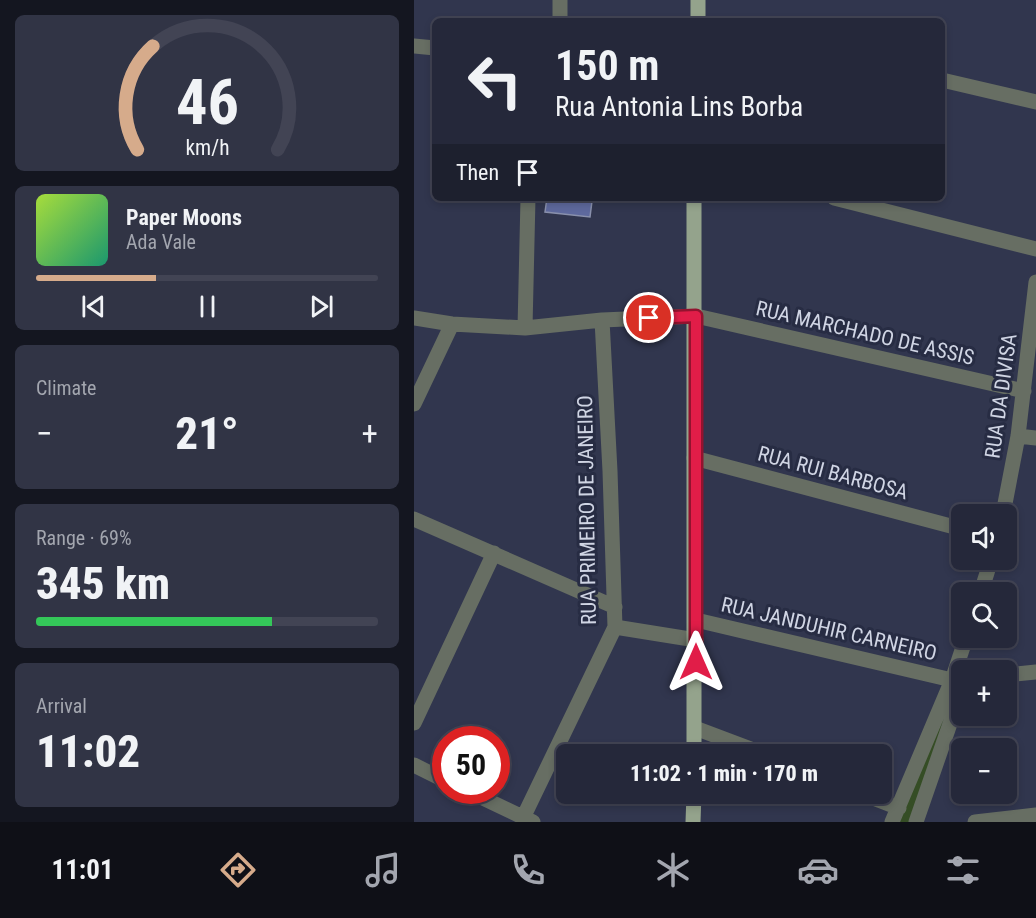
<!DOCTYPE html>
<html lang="en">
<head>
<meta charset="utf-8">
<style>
	:root { --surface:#25283a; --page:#313445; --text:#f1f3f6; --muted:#a3a6af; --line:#424454; --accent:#d6ab8b }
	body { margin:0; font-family:"Roboto Condensed",sans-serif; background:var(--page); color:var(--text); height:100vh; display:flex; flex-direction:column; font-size:22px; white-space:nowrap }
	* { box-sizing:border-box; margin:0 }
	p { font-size:20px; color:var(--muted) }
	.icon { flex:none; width:33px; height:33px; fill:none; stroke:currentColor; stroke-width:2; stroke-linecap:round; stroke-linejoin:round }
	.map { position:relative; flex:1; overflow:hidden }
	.details { display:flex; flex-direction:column; gap:15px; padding:15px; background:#141620; width:414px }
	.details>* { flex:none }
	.banner { position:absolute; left:18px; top:18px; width:513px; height:183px; border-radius:9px; box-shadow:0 3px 9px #0003,0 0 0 2px var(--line); background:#25283a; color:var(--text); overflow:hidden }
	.tools { position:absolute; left:537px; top:504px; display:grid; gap:12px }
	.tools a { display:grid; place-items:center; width:66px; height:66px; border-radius:9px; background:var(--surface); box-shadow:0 3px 9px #0003,0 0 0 2px var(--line); font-size:30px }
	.speed { position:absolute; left:18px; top:726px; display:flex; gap:12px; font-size:30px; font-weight:700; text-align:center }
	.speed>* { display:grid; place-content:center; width:78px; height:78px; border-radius:50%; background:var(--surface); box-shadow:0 3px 9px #0003,0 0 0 2px var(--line); line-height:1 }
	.speed .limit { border:9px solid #d22; background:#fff; color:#111 }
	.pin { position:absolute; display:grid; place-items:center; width:51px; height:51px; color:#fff; margin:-26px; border:3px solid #fff; border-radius:50%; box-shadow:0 2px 6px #0007 }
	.me { position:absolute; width:66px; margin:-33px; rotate:0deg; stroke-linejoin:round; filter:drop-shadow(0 0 4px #0008) }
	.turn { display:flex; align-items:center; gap:21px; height:126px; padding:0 24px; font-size:27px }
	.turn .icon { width:78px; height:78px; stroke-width:2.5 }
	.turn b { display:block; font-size:42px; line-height:51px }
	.then { display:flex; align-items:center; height:57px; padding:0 24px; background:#0003; gap:12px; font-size:22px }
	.big { font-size:45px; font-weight:800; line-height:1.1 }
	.details .card { flex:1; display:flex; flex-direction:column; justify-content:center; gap:9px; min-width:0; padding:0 21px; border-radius:9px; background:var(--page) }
	.details .dial { align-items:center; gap:0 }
	.dial svg { height:156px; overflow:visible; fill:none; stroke:var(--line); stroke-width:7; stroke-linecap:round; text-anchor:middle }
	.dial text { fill:var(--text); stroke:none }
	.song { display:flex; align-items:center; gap:18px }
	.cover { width:72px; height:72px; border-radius:9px; background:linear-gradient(135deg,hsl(80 70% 55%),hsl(160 70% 35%)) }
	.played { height:6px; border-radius:3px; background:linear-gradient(90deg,var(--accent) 35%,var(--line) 35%) }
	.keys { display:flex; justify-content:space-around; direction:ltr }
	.heat { display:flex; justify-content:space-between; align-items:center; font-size:33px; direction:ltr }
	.charge { height:9px; border-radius:4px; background:linear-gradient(90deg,#34c759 69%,var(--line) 0) }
	.trip { position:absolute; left:142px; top:744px; width:336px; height:60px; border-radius:9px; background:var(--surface); box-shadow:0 3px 9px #0003,0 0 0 2px var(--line); font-weight:800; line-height:60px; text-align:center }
	.menu { display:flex; height:96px; justify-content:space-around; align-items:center; background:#0f1017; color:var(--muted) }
	.menu .icon { width:42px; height:42px }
	.menu .on { color:var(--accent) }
	.menu b { font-size:27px; color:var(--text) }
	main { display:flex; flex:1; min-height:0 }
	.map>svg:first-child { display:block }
</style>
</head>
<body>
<main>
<section class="details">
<div class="card dial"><svg viewBox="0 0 100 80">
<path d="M14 69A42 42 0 1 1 86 69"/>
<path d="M14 69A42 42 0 0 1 22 16" stroke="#d6ab8b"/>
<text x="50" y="56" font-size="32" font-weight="700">46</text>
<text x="50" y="72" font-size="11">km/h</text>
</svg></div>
<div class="card">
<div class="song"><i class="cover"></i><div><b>Paper Moons</b><p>Ada Vale</p></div></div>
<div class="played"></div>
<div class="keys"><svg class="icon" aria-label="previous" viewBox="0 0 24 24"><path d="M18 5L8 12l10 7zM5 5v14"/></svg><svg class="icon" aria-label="pause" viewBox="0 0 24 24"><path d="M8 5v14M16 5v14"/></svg><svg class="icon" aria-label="next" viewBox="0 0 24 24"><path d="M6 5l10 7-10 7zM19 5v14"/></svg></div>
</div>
<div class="card"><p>Climate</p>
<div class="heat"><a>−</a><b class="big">21°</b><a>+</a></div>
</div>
<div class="card"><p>Range · 69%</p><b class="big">345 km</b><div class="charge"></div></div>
<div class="card"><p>Arrival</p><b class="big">11:02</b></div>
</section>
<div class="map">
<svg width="622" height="822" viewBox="0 0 622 822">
	<rect width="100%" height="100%" fill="#31364e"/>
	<path fill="#354d25" d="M540,686l-42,136h-16z"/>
	<path fill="#5e699d" stroke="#8990ac" stroke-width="1.5" d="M133,198h30l15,3 -2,16 -45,-5z"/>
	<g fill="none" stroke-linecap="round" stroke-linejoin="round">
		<path stroke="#676e63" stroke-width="15" d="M146,21v-21
			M0,46l21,2
			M528,80l94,22
			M420,198l202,51
			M0,318l38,6 73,4 77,-8 94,-4 328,75
			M111,328l3,-130
			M0,404l38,-80
			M604,436l18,2
			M280,458l268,71
			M589,514l15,-78 18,-154
			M0,519l201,88
			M567,592l10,-32
			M282,620l256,60 10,-1
			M201,627l81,13
			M592,675l30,-3
			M0,723l80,-170
			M281,728l69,26
			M0,765l32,16
			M52,790l67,32
			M449,794l36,14
			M107,822l94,-195 -5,-156 -8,-151
			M478,822l60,-142 14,-42
			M502,822l46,-133
			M561,822l61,-7"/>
		<path stroke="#94a38c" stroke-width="15" d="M284,21v-21
			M280,754v-556
			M279,822l1,-28"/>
	</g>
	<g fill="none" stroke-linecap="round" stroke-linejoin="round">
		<defs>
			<path id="route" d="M235,318l47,-2v346"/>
		</defs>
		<use href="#route" stroke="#92132f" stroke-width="15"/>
		<use href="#route" stroke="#e11d48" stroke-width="10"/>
	</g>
	<g text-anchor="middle" stroke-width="6" stroke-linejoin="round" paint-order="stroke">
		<g font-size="21" fill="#d0d5e4" stroke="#272c43">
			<text transform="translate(451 333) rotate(13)" y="7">RUA MARCHADO DE ASSIS</text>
			<text transform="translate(587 396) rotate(-82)" y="7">RUA DA DIVISA</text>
			<text transform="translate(419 473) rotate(15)" y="7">RUA RUI BARBOSA</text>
			<text transform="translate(173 510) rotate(-91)" y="7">RUA PRIMEIRO DE JANEIRO</text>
			<text transform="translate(415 629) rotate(13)" y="7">RUA JANDUHIR CARNEIRO</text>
		</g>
	</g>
</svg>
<div class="tools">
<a><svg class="icon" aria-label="sound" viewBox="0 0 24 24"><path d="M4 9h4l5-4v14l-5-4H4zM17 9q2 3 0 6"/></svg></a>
<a><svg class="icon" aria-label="search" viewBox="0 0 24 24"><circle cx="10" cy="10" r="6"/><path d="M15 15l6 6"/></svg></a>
<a>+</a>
<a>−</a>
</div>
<div class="speed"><div class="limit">50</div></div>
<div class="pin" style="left:235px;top:318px;background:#d93025"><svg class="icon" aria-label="arrive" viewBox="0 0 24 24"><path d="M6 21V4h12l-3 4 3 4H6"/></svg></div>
<svg class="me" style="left:282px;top:662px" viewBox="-20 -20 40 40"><path d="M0-17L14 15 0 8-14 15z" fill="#e11d48" stroke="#fff" stroke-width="4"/></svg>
<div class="trip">11:02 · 1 min · 170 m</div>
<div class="banner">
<div class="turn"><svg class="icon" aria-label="left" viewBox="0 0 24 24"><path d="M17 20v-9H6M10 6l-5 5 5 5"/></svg><div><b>150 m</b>Rua Antonia Lins Borba</div></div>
<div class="then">Then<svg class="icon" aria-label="arrive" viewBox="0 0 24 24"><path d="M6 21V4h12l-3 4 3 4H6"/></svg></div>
</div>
</div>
</main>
<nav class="menu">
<b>11:01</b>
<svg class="icon on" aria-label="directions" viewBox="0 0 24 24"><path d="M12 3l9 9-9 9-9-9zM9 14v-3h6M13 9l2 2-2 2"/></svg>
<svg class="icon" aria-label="music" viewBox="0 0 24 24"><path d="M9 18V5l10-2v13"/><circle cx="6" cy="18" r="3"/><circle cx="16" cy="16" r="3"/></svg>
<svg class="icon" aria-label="phone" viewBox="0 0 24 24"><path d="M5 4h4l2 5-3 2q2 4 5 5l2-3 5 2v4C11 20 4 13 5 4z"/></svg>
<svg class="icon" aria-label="climate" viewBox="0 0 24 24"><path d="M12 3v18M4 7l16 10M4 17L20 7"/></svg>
<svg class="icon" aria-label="car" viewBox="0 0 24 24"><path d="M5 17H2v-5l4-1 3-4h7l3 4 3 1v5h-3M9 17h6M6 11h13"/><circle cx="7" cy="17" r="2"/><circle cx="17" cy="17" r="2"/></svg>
<svg class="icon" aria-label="filters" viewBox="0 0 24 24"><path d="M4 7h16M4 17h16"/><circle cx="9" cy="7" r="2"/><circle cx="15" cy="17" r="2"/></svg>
</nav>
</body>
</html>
